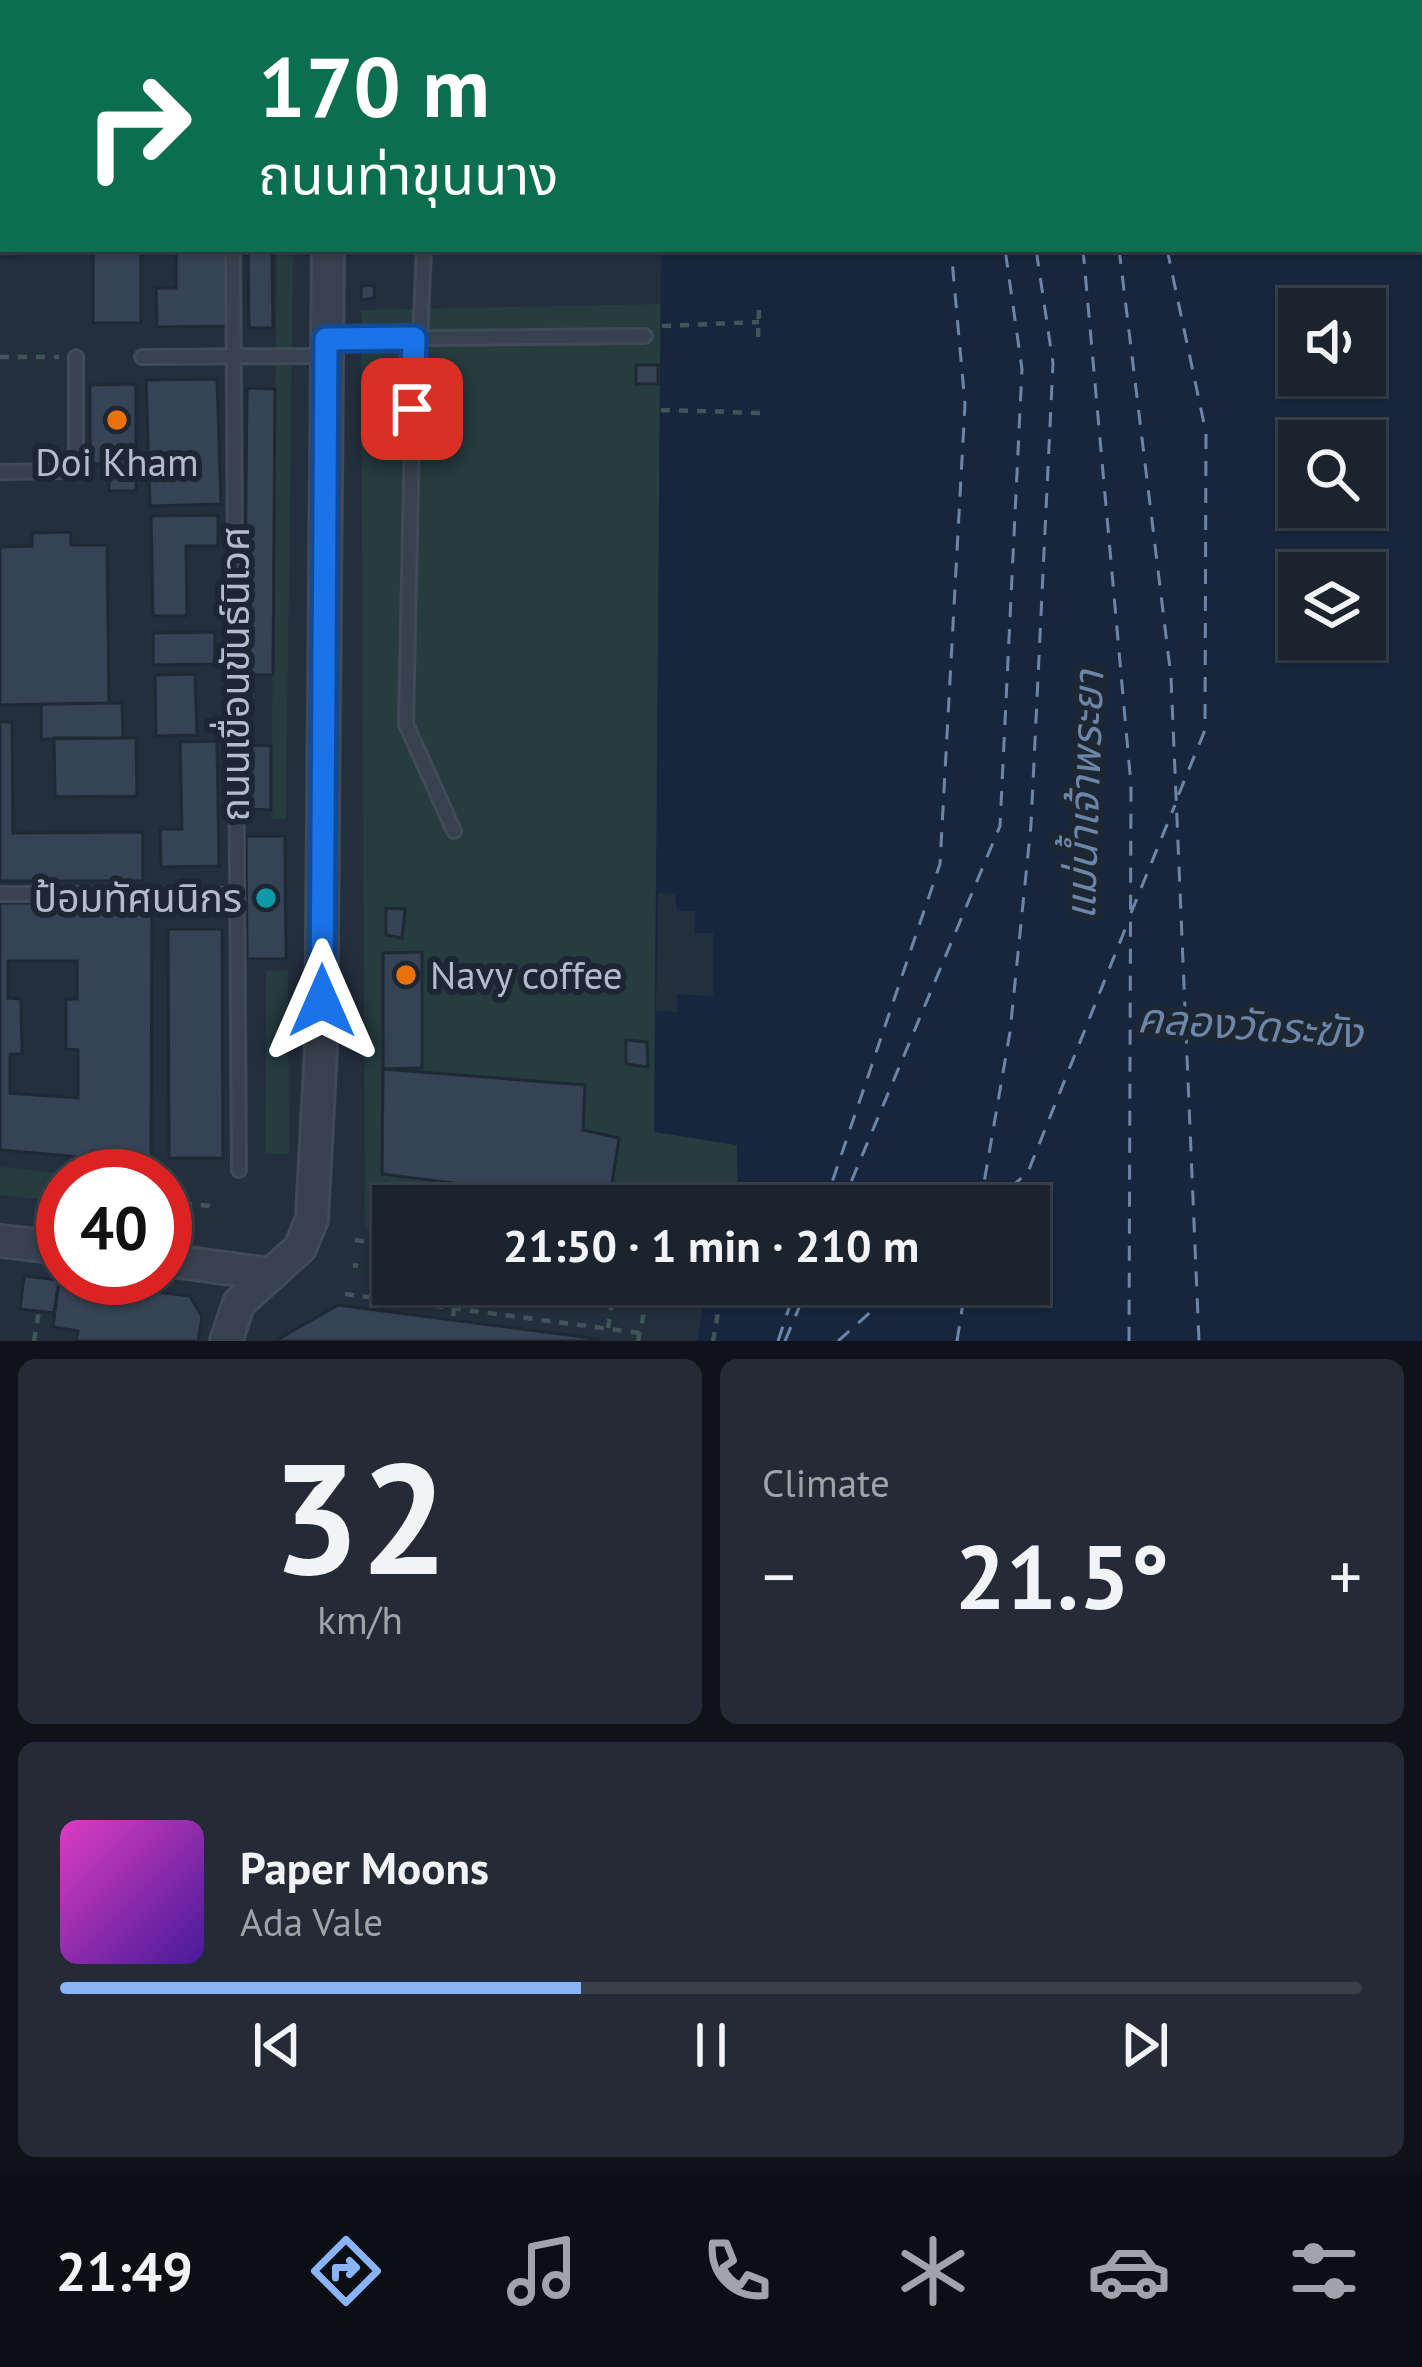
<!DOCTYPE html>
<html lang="en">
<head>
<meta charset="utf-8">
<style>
	:root { --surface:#1b232e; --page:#242b36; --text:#f1f3f6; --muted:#a0a4aa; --line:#39404a; --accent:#8ab4f8 }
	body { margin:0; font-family:"PT Sans","Noto Sans Thai",sans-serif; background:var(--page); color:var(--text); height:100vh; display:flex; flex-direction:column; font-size:45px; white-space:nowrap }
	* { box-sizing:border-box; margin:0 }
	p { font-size:39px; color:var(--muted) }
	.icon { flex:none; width:66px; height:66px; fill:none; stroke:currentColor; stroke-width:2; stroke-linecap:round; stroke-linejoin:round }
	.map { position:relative; height:1341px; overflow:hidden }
	.panel { display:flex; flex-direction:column; gap:18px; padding:18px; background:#0f1319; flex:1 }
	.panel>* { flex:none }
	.hud { position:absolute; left:0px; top:0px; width:1422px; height:252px; box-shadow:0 3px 9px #0004,0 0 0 3px var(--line); background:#0b6e4f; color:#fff; overflow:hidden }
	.controls { position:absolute; left:1278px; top:288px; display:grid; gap:24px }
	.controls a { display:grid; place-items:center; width:108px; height:108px; border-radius:0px; background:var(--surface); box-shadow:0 3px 9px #0004,0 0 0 3px var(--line); font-size:60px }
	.speed { position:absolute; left:36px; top:1149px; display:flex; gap:24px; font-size:60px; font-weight:700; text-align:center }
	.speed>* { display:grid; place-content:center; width:156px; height:156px; border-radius:50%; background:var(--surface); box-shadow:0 3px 9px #0004,0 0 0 3px var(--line); line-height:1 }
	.speed .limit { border:18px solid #d22; background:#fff; color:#111 }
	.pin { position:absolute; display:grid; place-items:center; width:102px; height:102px; color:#fff; margin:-51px; border-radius:24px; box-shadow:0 6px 18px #0006 }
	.me { position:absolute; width:132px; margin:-66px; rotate:0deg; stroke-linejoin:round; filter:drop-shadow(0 0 9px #0008) }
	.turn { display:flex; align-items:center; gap:42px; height:252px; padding:0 60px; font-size:54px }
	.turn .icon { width:156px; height:156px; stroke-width:2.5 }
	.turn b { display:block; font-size:84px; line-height:102px }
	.big { font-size:90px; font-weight:800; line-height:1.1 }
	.panel .tile { flex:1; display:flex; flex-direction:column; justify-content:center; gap:18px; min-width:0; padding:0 42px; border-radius:18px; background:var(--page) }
	.panel .dial { align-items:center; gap:0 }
	.dial b { font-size:156px; line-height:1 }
	.song { display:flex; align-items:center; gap:36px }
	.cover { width:144px; height:144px; border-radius:18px; background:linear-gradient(135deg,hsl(310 70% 55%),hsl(260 70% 35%)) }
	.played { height:12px; border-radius:6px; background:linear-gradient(90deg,var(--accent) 40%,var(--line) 40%) }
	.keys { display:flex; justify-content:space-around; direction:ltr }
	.heat { display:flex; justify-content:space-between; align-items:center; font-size:66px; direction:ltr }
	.panel .tiles { flex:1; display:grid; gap:18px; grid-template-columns:1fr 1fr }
	.tile:last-child { grid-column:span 2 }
	.trip { position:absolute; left:372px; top:1185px; width:678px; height:120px; border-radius:0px; background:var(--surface); box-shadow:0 3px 9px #0004,0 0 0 3px var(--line); font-weight:800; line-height:120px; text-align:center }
	.dock { display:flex; height:192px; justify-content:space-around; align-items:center; background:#0b0e12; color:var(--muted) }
	.dock .icon { width:84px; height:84px }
	.dock .selected { color:var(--accent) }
	.dock b { font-size:54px; color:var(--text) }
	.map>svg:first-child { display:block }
</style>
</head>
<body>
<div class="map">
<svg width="1422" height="1341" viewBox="0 0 1422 1341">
	<rect width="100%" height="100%" fill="#242f3e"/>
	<path fill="#263c3f" d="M277,249h16l-7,570h-15z
		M662,304l-8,828 84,13v61h-345v25l-28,-3 -4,-918z
		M288,970l1,184 -24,-1 1,-182z
		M0,1167l87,9h-24v26l-63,-7z"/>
	<path fill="#17263c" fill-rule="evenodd" d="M654,0h768v1341h-796l14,-57h389v-78h-291l-1,-61 -83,-13 7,-883h758v-246zM1299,309h66v66h-66zM1299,441h66v66h-66zM1299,573h66v66h-66z"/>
	<path fill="#242f3e" d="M658,892l17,3 2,16h18v22h18v63l-36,-2v18l-21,-1z
		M634,1284h73l-10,57h-77z"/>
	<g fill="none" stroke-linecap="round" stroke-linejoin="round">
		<path stroke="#6d86a8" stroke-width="3" stroke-dasharray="15 12" stroke-linecap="butt" d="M929,0l1,3
			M969,0l1,3
			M998,0l1,3
			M1061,0v3
			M1089,0l1,3
			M1114,0l1,3
			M1083,249l48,536 -2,556
			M1119,249l52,428 28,664
			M1167,249l39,184 -1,297 -27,66
			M1131,913l44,-108
			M824,1206l116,-342 25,-460 -14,-155
			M841,1206l159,-380 22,-457 -17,-120
			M980,1206l30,-174 21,-207 22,-462 -17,-114
			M990,1206l38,-34 100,-250
			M778,1341l19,-57
			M785,1341l24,-57
			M838,1341l64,-57
			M957,1341l9,-57"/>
	</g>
	<path fill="#364354" stroke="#1f2835" stroke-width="3" fill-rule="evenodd" d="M0,210l3,39h13v8h-16z
		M93,249h48v74h-48z
		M176,249h50l2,77 -71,1 -1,-39h20z
		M248,249h24l1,79h-24z
		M374,285l1,13 -14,2v-14z
		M636,365h22v19h-22z
		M217,379l4,125 -71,2 -4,-126z
		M136,384v107h-27v-27h-19v-79z
		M247,388l28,1 -2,286h-29z
		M218,515v31h-32l1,70h-34l-2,-100z
		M71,532v13h36l2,158 -109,2v-158l32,-1v-13z
		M215,632v32l-62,1v-32z
		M195,674l2,61 -41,1 -1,-61z
		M122,703l1,35 -82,1v-35z
		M0,722h12l1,111 130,-1v49h-143z
		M54,738h82l1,58 -82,1z
		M217,741l2,125 -58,1 -1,-38h22l-2,-87z
		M247,745l24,1v64l-25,-1z
		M246,836h39l1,123h-39z
		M0,903h152l-1,260 -151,-13zM8,961h69v38h-11v50l12,1v48l-68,-5v-39h12l-1,-55 -13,-1z
		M386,908l19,1 -3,29 -16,-3z
		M168,929h54l1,229h-54z
		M422,952v116l-39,1v-116z
		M626,1040l21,2 1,25 -22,-3z
		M383,1069l202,16 -2,45 36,8 -10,65 -227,-29z
		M24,1276l35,4 -5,33 -34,-4z
		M59,1280l131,16 12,21 -4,24h-122l2,-10 -25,-4z
		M338,1305l261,34v2h-324z"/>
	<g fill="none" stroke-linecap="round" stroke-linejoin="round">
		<defs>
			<path id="service" d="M227,0v3
				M568,0l1,3
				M233,249l6,921
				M414,338l-8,386 48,107
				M420,338l4,-89
				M328,339l317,-3
				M142,357l182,-1
				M0,472l70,-1 6,-12v-102
				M0,894l236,1"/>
			<path id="tertiary" d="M320,0v3
				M0,1241l63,7
				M165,1260l104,14
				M226,1341l13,-38 61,-55 12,-29 9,-171 7,-799"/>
		</defs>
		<use href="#service" stroke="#414a57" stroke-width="18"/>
		<use href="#tertiary" stroke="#414a57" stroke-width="36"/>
		<path stroke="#3f5557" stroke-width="4.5" stroke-dasharray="9 9" stroke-linecap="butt" d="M739,0v3
			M662,326l97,-4
			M758,337l1,-29
			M0,357h59
			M661,410l101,3
			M165,1201l45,5
			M355,1240l38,5
			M353,1265l5,1
			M395,1287l61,7
			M345,1294l295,39
			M602,1295l44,7
			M453,1316l4,-32
			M608,1328l7,-44
			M34,1341l5,-30
			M638,1341l12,-57
			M713,1341l6,-34"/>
		<use href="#service" stroke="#38414e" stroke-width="12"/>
		<use href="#tertiary" stroke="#38414e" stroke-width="30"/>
	</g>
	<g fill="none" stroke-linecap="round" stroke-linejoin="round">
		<defs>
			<path id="route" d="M322,1001l4,-662 88,-1 -2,71"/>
		</defs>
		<use href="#route" stroke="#114b97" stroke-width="30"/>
		<use href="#route" stroke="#1a73e8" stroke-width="21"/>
	</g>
	<g fill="#e8710a" stroke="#1d2633" stroke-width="4.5">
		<circle cx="117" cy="420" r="12"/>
		<circle cx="406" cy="975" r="12"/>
	</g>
	<circle fill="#0f9aa8" stroke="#1d2633" stroke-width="4.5" cx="266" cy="898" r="12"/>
	<g text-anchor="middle" stroke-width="12" stroke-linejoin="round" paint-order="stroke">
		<g font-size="39" fill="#b4bcc9" stroke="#1d2633">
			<text x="117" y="476">Doi Kham</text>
			<text x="242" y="912" text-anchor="end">ป้อมทัศนนิกร</text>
			<text x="430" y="989" text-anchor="start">Navy coffee</text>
		</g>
		<g font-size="39" fill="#b4bcc9" stroke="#1d2633">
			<text transform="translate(235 674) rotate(-90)" y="14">ถนนเขื่อนขันธ์นิเวศ</text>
		</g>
		<g font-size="42" font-style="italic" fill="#6d86a8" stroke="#1d2633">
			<text transform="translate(1084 795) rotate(-88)" y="15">แม่น้ำเจ้าพระยา</text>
			<text transform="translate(1250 1025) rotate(4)" y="15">คลองวัดระฆัง</text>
		</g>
	</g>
</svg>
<div class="controls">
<a><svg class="icon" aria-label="sound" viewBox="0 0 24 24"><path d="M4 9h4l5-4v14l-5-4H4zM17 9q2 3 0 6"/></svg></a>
<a><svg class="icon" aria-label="search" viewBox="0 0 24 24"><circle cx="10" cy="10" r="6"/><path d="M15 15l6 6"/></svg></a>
<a><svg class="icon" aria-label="layers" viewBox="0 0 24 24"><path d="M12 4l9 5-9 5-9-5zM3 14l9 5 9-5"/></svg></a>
</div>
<div class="speed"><div class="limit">40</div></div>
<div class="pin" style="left:412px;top:409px;background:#d93025"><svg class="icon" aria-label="arrive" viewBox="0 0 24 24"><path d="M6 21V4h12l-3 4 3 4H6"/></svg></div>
<svg class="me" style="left:322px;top:1001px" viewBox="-20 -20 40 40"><path d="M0-17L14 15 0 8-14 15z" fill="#1a73e8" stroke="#fff" stroke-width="4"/></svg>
<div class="trip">21:50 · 1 min · 210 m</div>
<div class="hud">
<div class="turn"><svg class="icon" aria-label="right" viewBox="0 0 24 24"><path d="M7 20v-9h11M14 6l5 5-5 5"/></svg><div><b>170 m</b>ถนนท่าขุนนาง</div></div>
</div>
</div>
<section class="panel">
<div class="tiles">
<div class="tile dial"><b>32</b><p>km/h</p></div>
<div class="tile"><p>Climate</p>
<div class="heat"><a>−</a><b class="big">21.5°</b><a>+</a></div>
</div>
<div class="tile">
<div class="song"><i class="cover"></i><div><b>Paper Moons</b><p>Ada Vale</p></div></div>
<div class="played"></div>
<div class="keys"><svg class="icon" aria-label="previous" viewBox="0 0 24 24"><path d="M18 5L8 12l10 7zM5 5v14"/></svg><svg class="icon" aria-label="pause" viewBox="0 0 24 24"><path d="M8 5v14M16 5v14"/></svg><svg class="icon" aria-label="next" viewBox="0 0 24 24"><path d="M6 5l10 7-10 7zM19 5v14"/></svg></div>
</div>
</div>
</section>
<nav class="dock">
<b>21:49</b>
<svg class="icon selected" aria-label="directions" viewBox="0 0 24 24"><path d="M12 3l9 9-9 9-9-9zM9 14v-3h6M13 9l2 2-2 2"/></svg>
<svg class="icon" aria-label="music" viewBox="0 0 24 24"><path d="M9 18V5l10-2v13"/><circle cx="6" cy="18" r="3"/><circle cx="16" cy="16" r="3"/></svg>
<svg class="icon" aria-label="phone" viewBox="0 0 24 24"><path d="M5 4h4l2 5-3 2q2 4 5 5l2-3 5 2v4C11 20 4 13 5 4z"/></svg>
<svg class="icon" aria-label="climate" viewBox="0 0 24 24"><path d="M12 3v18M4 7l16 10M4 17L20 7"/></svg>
<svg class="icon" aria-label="car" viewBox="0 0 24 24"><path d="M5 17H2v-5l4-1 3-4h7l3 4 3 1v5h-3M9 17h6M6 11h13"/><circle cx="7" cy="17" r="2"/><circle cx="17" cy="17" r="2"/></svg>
<svg class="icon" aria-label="filters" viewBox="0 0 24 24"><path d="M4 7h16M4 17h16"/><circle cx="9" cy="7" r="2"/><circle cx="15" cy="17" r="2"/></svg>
</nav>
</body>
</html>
